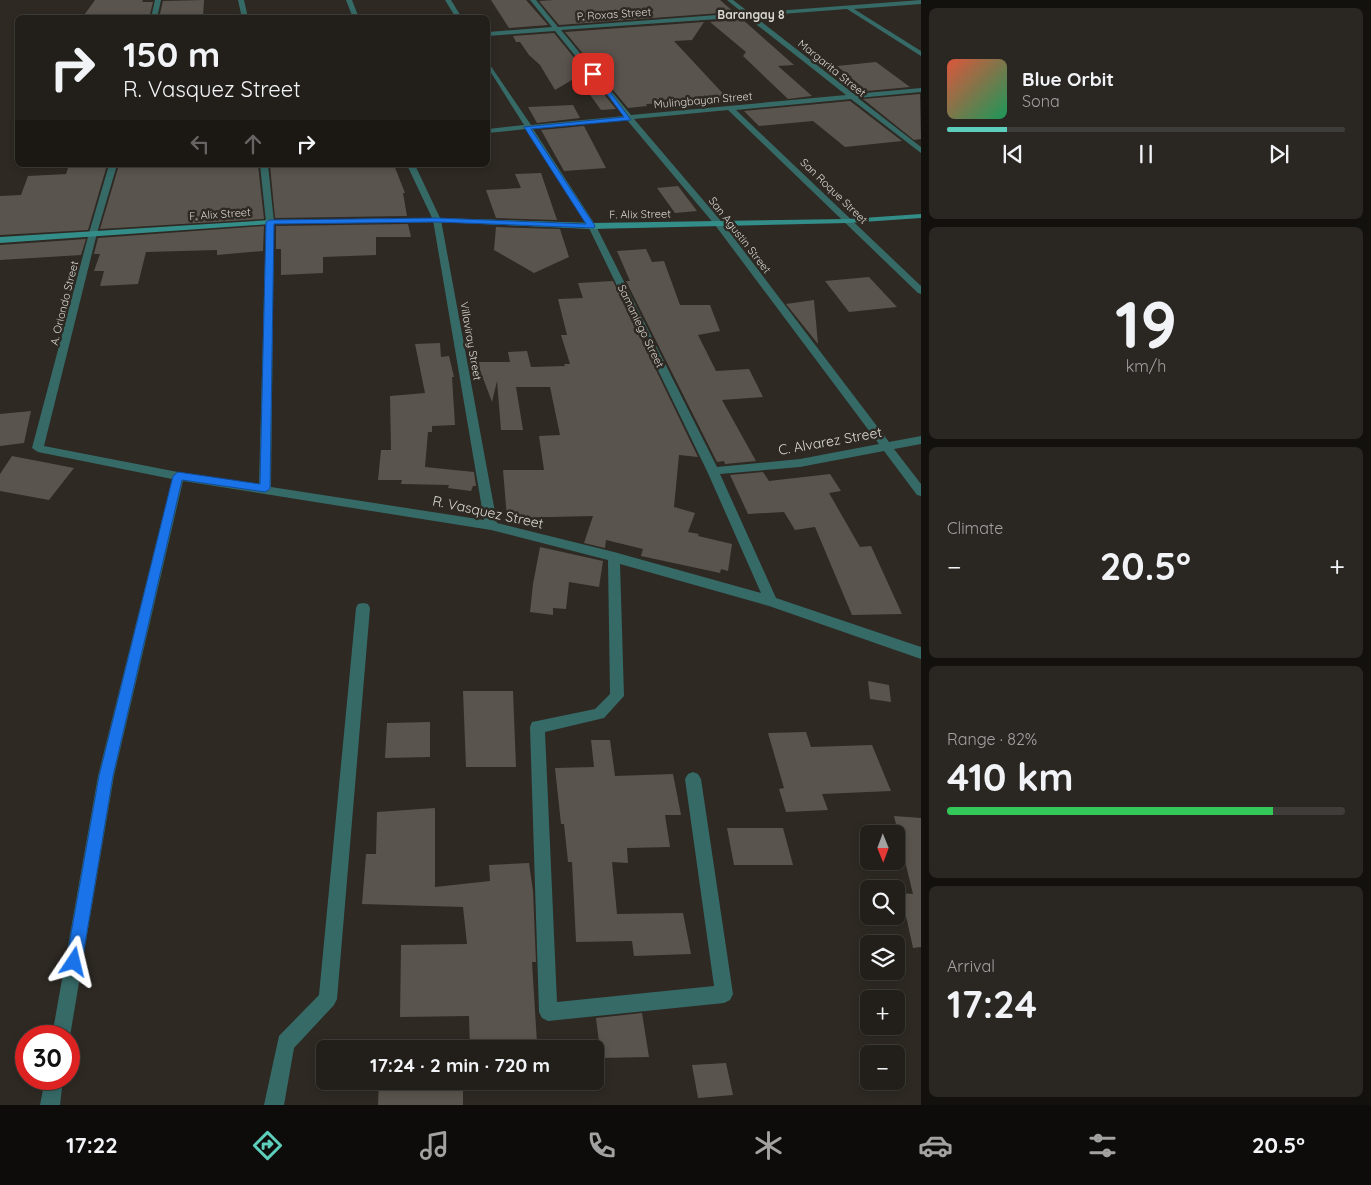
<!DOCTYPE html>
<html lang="en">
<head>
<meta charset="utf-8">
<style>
	:root { --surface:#221f1a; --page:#2a2723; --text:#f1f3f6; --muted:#a2a2a2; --line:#3f3d39; --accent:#5ccebb }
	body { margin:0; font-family:Quicksand,sans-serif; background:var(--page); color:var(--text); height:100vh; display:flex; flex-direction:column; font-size:19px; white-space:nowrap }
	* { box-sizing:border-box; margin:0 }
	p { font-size:16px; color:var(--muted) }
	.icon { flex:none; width:28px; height:28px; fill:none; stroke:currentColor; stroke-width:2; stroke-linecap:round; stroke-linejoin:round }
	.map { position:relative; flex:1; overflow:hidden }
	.drawer { display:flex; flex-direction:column; gap:8px; padding:8px; background:#13110e; width:450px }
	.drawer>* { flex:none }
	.top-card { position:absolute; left:15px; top:15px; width:475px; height:152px; border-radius:8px; box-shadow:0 2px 8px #0003,0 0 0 1px var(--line); background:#221f1a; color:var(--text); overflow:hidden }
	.needle { width:32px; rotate:179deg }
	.controls { position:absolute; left:860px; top:825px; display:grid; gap:10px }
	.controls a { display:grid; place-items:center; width:45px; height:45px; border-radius:8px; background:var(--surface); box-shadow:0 2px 8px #0003,0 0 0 1px var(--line); font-size:25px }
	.speed { position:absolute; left:15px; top:1025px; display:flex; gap:10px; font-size:25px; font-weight:700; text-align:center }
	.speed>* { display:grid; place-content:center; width:65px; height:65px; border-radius:50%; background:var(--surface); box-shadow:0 2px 8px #0003,0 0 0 1px var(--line); line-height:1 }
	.speed .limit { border:8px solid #d22; background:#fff; color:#111 }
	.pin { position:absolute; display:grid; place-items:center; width:42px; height:42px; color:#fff; margin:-21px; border-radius:10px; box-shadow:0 2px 8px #0006 }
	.me { position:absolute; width:55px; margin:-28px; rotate:10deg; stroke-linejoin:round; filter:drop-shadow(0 0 4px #0008) }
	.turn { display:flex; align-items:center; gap:18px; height:105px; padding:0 25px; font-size:22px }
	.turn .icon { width:65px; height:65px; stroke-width:2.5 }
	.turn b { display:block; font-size:35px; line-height:42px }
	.lanes { display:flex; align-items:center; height:48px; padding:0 25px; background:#0003; justify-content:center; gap:25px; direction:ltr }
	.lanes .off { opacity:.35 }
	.big { font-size:38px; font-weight:800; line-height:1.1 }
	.drawer .tile { flex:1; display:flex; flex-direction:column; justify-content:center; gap:8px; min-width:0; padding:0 18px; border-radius:8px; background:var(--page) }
	.drawer .dial { align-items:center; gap:0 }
	.dial b { font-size:65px; line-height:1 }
	.song { display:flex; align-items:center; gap:15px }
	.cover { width:60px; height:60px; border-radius:8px; background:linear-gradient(135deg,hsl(10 70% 55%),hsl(150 70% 35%)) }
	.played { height:5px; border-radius:2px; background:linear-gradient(90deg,var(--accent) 15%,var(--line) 15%) }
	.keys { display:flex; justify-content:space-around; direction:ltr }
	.heat { display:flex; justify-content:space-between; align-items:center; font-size:28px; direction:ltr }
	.charge { height:8px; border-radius:4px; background:linear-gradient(90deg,#34c759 82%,var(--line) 0) }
	.trip { position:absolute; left:316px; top:1040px; width:288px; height:50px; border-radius:8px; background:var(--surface); box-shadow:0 2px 8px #0003,0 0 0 1px var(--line); font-weight:800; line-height:50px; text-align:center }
	.menu { display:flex; height:80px; justify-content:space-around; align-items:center; background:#0e0c0a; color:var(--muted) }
	.menu .icon { width:35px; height:35px }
	.menu .selected { color:var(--accent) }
	.menu b { font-size:22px; color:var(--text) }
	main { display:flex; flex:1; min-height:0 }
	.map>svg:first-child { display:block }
</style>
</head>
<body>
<main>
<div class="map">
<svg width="921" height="1105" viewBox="0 0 921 1105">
	<rect width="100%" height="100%" fill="#2e2923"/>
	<path fill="#5a544e" d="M95,0h48l-1,2h11l-4,16h-67z
		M204,0l-1,18h-44l4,-17z
		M491,0h35l22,25 -39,3z
		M554,0h166l14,12 -175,13 -20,-24z
		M742,19l52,46 -16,1 34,30 -24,3 -45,-43 3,-4 -36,-30z
		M704,22l-12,18 -18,1 55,59 -83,4 1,2 -19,2 -63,-76z
		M554,33l62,76 -15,1 -24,-33 -22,13 -15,-25 -11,-10 -9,-13h-4l-3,-6z
		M876,62l34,25 -43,4 -30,-25z
		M920,94l1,45 -7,1 -51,-41z
		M850,101l52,40 -57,6 -32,-26 -54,5 -15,-15z
		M573,105l7,13 -43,5 -9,-16z
		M584,126l22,42 -42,3 -23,-41z
		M69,165h38l-19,65 -88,5v-39l21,-1 7,-19 38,-2z
		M119,165h139l6,54 -164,10z
		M270,165h124l11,28h-2l4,23 -132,2z
		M541,173l16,47 -61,-2 -10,-28 35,-2 -6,-14z
		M678,186l19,25 -22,2 -18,-25z
		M408,224l3,13h-35v18l-53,2v16l-42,2v-26h-5v-23z
		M264,226l-1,25 -46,4v-5l-71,2 -8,32 -38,2 4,-15h-10l6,-17h-6l4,-16z
		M496,227l64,2 9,28 -35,16 -40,-23z
		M86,239l-5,16 -81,5v-15z
		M646,249l6,13 12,-1 16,44h30l10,26 -22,4 18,36 33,-2 14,28 -41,3 34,61 -31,3 -1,-3 -7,1 -91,-181h4l-13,-30z
		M869,277l28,30 -48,5 -24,-31z
		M613,281l85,176 -19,-2 -5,52 21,6 -7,19 11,2 -1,2 34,8 -4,27 -7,-2 -1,4 -79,-17 2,-7 -37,-9 -1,8 -21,-5 9,-27 -86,2 -4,-48h41l-5,-34 21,-1 -10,-48h-34l7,43h-22l-4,-49 -5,21 -15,-40h33l-2,-10 19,-1 4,16 34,-1 -1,-2h6l-9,-29h6l-9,-36 25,-1 -5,-15z
		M814,300l4,44 -32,-40z
		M440,343l1,14 8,-1 5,21h-2l3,48 -23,1v6h-4l-3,35 49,5 2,14h-3l-2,5 -23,-3 1,-3 -48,-1 1,-4h-24l3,-30h10l-1,-54 35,-3 -10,-49z
		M31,411l-7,32 -24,3v-32z
		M12,456l62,12 -25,32 -49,-9v-17z
		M763,472l6,9 61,-7 11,17 -12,2 31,54 11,-1 31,68 -50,1 -37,-88 -20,3 -11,-18 -36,2 -18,-39z
		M540,547l63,14 -4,26 -30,-5 -3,27 -13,-1v7l-23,-3 3,-28z
		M868,681l21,4 2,17 -21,-3z
		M463,691h50l3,76h-50z
		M430,722v35l-45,1 2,-35z
		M806,732l5,15 61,-2 19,46 -69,3 6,16 -42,2 -7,-23 5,-1 -16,-55z
		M591,740h19l5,36 58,-2 8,41h-16l5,32 -43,1 1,15 -16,-1 5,52 66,-1 8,41 -57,2 -2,-15 -56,1 -4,-80h-4l-4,-38h-3l-6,-56 39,-1z
		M435,808v79l55,-6 -1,-16 40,-2 4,28 3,71h-4l5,81h4l1,6h-72l-1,-33 -69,1 1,-72 66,-1 -4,-37 -101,-3 4,-50h10l1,-42z
		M894,816l27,2v129l-8,1 -12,-55 12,1z
		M727,828h56l10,37h-59z
		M642,1013l7,44 -48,1 -5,-40z
		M726,1063l7,32 -35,3 -6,-33z
		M379,1081h84v24h-85z
		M470,1081h75v8l-74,2z"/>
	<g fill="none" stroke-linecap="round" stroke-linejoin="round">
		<path fill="#366a67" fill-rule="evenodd" d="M155,0h6l-4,18h-6z
			M238,0h6l4,18h-6z
			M346,0h6l7,18h-6z
			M445,0h6l11,18h-6z
			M530,0h6l22,27 185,-14 -16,-13h6l17,13 171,-13v4l-67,5 67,42v5l-74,-47 -93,7 100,78 67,-6v4l-63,6 63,49v6l-70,-54 -115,11 185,176v8l-3,-1 -190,-183 -94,9 87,102 168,221 32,-6v8l-27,5 27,35v12l-4,-1 -33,-44 -84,16 -80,7 56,124 145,49v12l-152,-53 -149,-42 4,132 -20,22 -59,14 12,270 157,-16 -29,-207 3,-5 5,-2 5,2 3,5 32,215 -3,6 -6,3 -176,18 -6,-3 -3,-6 -9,-285 2,-5 5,-1 58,-12 15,-15 -2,-134 -117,-30 -308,-49 -69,295 -44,260 -1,4v-4h-17l46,-260 74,-297 -134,-27 -6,-4 57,-215 20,-68h8l-20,68 -53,213 134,26 81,13 7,-263 -6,-57h8l6,57 -3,265 213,33 -51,-300 -26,-55h8l26,55 56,303 117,29 147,41 -54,-122 -119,-245 -62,-97 -38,4v-4l36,-4 -36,-57v-6l43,63 93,-9 -69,-85 -67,5v-4l64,-5zM747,17l99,78 -215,20 -70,-85zM627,120l88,105 164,219 -79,15 -83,8 -121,-241 -63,-97z
			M363,603l5,1 2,4 -33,391 -3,6 -40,43 -10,57h-20l15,-69 40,-41 37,-387 2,-4z
			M45,1079h18l-3,26h-20z"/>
		<path fill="#338d89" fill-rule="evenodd" d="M921,214v4l-73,5 -256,6 -155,-7 -167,2 -270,19v-6l270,-17 167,-2 155,5 256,-4z"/>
	</g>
	<path fill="#1a73e8" stroke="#114b97" d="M591,72h4l36,48 -100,9 64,97 -1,2 -157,-6 -163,2 -4,265 -5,3 -83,-12 -69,296 -31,186 -2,5 -6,3 -6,-3 -2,-5 33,-186 74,-300 5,-4 82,12 6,-262 4,-2 167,-2 149,6 -62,-97 100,-10z"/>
	<g text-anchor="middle" stroke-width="5" stroke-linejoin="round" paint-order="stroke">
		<g font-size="11" fill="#dbd8d4" stroke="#2e2923">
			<text transform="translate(614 14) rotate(-4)" y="4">P. Roxas Street</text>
			<text transform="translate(832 68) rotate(39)" y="4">Margarita Street</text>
			<text transform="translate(703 100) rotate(-5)" y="4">Mulingbayan Street</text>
			<text transform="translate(834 191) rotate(44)" y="4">San Roque Street</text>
			<text transform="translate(220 214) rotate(-4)" y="4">F. Alix Street</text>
			<text transform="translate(640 214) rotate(-1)" y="4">F. Alix Street</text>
			<text transform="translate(740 235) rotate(52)" y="4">San Agustin Street</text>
			<text transform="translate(64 303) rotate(-76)" y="4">A. Oriondo Street</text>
			<text transform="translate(641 326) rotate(64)" y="4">Samaniego Street</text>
			<text transform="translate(471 341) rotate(80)" y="4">Villaviray Street</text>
		</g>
		<g font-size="12" font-weight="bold" fill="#dbd8d4" stroke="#2e2923">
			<text x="751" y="19">Barangay 8</text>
		</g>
		<g font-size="14" fill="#dbd8d4" stroke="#2e2923">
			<text transform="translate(830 441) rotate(-10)" y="5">C. Alvarez Street</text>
			<text transform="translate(488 512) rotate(12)" y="5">R. Vasquez Street</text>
		</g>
	</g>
</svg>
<div class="controls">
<a><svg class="needle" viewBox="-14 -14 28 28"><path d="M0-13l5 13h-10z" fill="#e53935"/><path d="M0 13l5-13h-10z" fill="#a2a2a2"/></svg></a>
<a><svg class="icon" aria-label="search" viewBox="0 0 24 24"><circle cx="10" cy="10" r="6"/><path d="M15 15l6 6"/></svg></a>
<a><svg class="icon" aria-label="layers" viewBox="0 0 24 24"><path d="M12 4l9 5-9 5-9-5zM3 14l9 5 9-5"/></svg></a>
<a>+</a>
<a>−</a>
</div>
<div class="speed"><div class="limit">30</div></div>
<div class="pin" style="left:593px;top:74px;background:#d93025"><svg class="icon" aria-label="arrive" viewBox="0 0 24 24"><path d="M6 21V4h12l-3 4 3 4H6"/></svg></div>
<svg class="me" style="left:74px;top:962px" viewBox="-20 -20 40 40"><path d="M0-17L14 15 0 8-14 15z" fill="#1a73e8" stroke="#fff" stroke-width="4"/></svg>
<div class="trip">17:24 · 2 min · 720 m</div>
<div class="top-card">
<div class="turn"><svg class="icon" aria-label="right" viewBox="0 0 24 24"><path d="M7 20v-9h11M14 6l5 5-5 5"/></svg><div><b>150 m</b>R. Vasquez Street</div></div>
<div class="lanes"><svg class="icon off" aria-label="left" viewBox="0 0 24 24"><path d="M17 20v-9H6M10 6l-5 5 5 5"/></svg><svg class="icon off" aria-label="ahead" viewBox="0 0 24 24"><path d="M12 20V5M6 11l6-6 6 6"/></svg><svg class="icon" aria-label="right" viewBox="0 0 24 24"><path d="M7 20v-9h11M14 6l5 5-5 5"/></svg></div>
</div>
</div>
<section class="drawer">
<div class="tile">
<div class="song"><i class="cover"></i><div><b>Blue Orbit</b><p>Sona</p></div></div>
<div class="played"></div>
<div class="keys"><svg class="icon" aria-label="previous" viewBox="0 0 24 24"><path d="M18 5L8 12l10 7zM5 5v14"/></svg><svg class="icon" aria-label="pause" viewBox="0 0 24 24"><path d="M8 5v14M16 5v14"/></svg><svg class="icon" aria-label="next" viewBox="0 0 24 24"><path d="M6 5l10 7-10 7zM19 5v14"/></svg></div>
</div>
<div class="tile dial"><b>19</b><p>km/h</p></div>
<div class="tile"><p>Climate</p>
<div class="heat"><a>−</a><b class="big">20.5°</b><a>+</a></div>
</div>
<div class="tile"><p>Range · 82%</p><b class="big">410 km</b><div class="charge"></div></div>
<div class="tile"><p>Arrival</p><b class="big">17:24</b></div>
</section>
</main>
<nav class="menu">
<b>17:22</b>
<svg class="icon selected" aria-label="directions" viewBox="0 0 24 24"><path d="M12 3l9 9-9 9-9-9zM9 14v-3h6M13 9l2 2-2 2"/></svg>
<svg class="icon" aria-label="music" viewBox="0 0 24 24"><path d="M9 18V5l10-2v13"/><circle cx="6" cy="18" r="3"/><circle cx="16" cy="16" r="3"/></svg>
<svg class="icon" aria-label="phone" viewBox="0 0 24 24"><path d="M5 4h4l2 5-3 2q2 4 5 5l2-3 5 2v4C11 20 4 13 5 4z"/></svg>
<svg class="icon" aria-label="climate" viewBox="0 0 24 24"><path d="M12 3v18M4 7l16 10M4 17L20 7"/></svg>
<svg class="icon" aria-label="car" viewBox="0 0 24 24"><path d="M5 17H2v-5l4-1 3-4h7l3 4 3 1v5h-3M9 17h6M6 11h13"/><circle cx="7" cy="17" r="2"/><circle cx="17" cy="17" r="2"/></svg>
<svg class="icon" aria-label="filters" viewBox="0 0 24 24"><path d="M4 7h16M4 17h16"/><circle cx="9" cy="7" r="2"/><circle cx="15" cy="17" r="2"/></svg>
<b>20.5°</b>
</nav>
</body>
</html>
